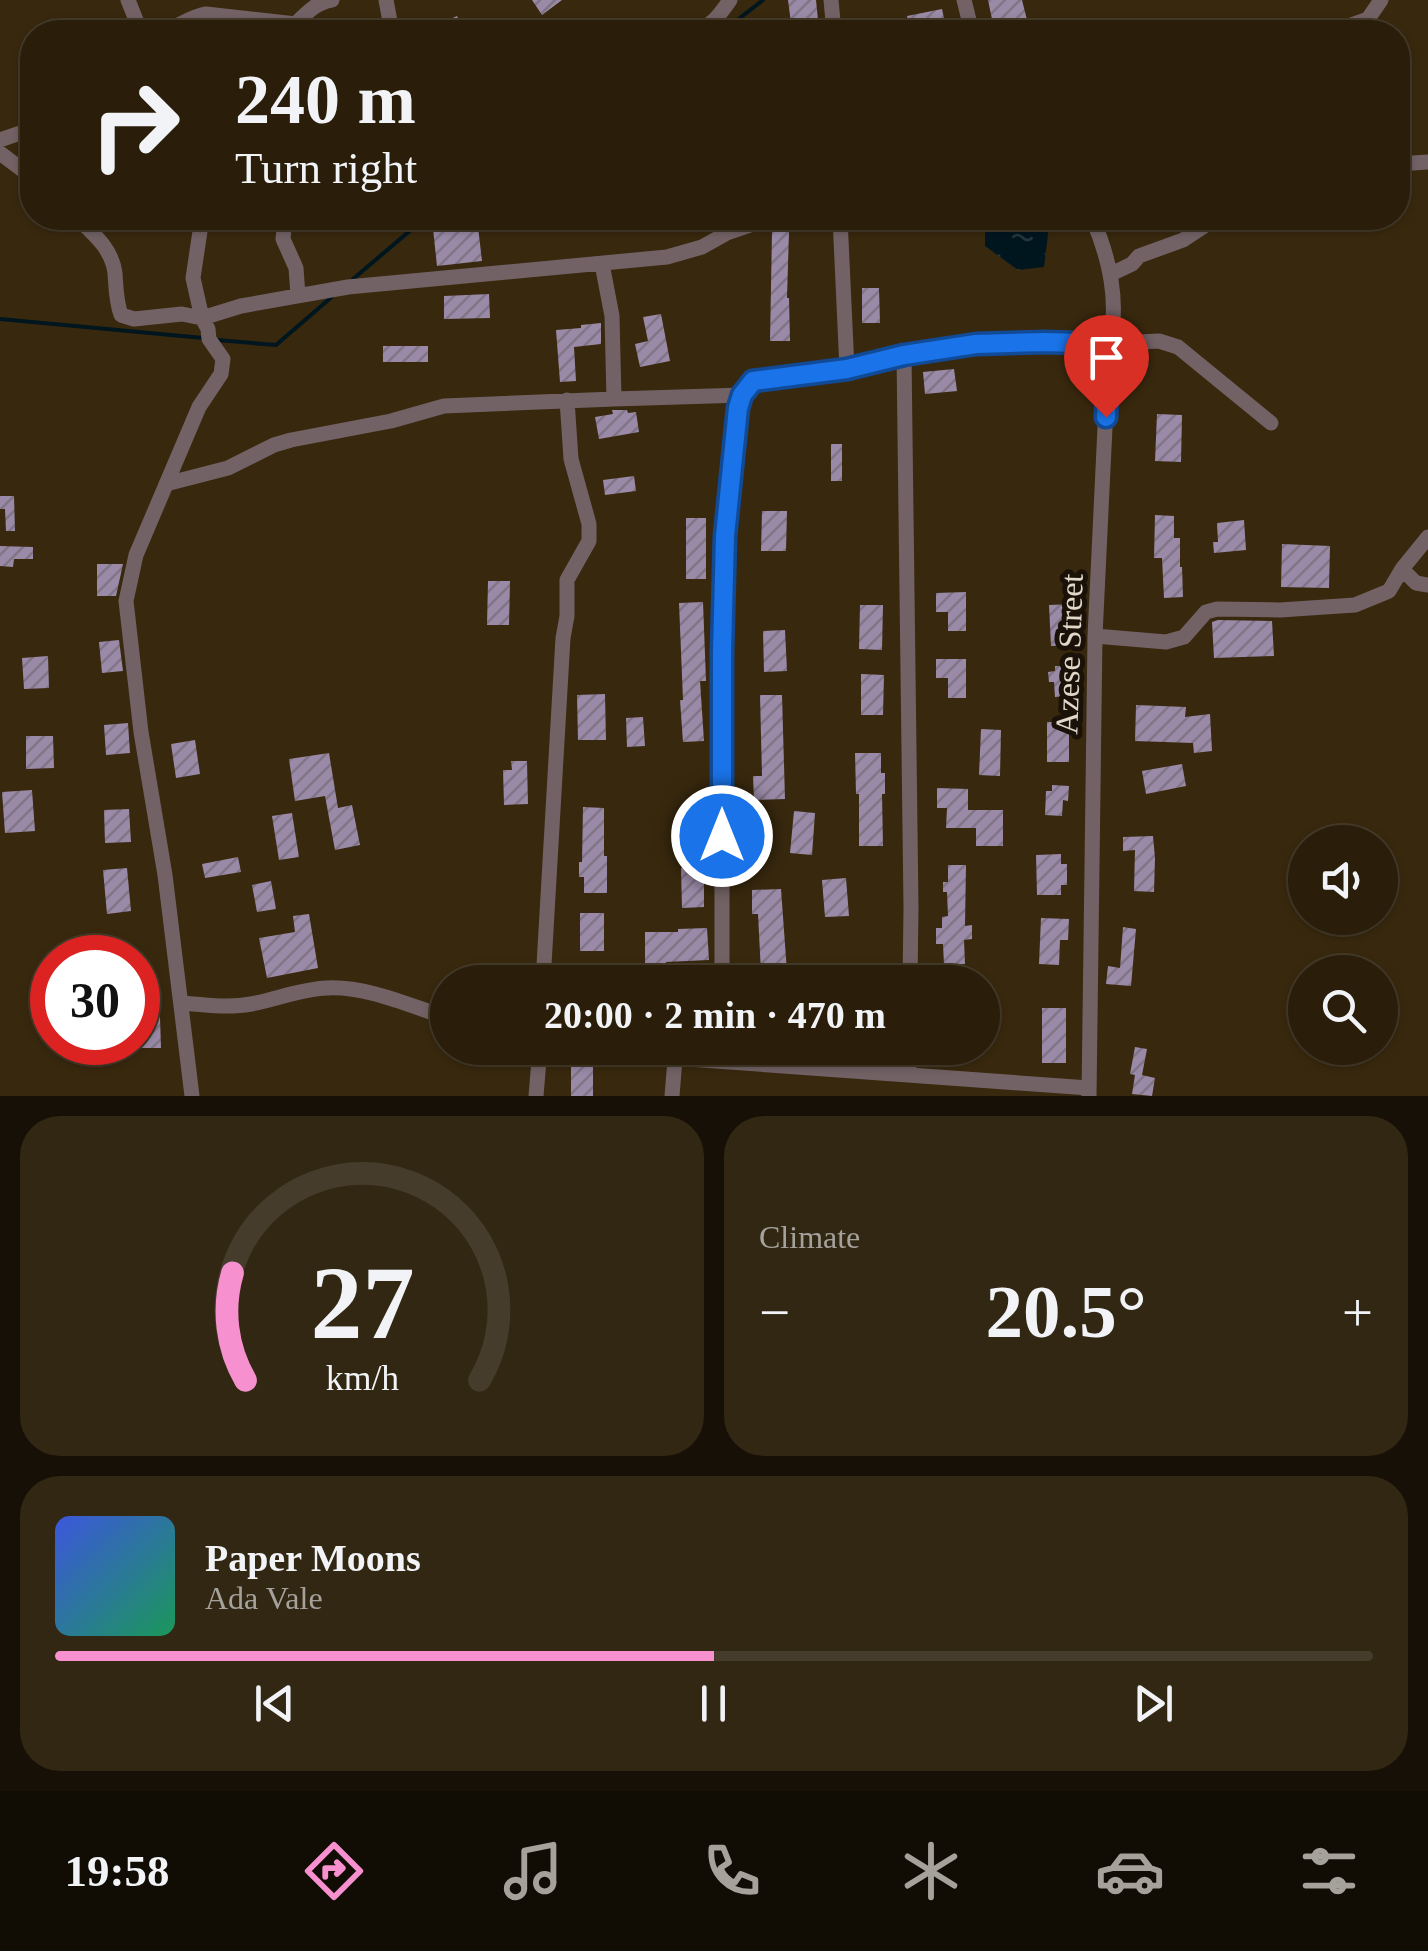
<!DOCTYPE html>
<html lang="en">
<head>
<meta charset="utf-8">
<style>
	:root { --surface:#2a1e0a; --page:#322713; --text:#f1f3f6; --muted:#a5a29c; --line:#463c2b; --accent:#f790ce }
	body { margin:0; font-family:Georgia,serif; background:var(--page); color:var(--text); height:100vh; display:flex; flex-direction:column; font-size:38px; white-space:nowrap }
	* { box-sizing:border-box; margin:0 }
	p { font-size:32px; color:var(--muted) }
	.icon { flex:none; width:55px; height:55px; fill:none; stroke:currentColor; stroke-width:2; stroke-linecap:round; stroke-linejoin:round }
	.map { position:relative; height:1096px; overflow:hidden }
	.side { display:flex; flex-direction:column; gap:20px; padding:20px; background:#171006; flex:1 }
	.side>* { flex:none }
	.top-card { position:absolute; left:20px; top:20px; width:1390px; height:210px; border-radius:40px; box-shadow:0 2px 8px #0004,0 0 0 2px var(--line); background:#2a1e0a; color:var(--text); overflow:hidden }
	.tools { position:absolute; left:1288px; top:825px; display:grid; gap:20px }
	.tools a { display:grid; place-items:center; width:110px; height:110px; border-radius:50%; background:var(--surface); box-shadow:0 2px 8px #0004,0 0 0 2px var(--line); font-size:50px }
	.speed { position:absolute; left:30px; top:935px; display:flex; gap:20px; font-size:50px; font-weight:700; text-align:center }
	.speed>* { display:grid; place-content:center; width:130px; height:130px; border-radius:50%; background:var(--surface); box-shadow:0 2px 8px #0004,0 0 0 2px var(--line); line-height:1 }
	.speed .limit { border:15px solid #d22; background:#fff; color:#111 }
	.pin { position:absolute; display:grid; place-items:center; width:85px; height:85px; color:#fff; margin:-102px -42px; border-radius:50% 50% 50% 0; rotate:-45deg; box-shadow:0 0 10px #0007 }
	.pin .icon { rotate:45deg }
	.me { position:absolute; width:110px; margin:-55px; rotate:0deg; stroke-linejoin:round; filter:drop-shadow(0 0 8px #0008) }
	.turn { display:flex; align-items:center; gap:35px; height:210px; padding:0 50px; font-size:45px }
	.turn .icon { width:130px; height:130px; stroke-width:2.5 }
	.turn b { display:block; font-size:70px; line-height:85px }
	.big { font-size:75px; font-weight:700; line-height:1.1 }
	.side .card { flex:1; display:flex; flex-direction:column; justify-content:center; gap:15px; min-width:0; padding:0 35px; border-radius:40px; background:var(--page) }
	.side .dial { align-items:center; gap:0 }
	.dial svg { height:260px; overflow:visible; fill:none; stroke:var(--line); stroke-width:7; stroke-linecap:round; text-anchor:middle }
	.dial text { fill:var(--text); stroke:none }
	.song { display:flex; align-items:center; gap:30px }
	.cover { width:120px; height:120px; border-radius:15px; background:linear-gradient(135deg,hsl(230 70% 55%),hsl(150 70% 35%)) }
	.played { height:10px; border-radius:5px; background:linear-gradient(90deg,var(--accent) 50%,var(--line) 50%) }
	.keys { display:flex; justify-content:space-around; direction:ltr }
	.heat { display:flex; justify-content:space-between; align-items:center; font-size:55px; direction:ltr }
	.side .tiles { flex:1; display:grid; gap:20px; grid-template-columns:1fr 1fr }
	.card:last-child { grid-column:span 2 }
	.trip { position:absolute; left:430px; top:965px; width:570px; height:100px; border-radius:50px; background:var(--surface); box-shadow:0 2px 8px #0004,0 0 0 2px var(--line); font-weight:700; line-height:100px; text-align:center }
	.menu { display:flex; height:160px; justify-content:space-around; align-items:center; background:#110c04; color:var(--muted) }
	.menu .icon { width:70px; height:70px }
	.menu .selected { color:var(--accent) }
	.menu b { font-size:45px; color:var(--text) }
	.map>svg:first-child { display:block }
</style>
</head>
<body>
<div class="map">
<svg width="1428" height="1096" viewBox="0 0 1428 1096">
	<defs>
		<pattern id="water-ripples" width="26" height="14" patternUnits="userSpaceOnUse" patternTransform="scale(2.5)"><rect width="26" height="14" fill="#00161f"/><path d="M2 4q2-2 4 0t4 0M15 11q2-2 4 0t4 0" fill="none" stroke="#25373e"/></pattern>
		<pattern id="building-hatch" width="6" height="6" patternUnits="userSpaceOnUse" patternTransform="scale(2.5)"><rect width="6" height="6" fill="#9a8aa7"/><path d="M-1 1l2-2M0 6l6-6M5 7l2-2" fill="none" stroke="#807487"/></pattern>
	</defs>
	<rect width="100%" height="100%" fill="#38280e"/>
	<path fill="url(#water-ripples)" d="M985,218h59l5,8 -5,41 -26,3 -33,-24z"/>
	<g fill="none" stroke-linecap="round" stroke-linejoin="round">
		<path stroke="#00161f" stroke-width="4" d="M722,32l41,-32
			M353,279l72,-61
			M0,319l203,19
			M217,340l59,5 58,-50"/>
	</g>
	<path fill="url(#building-hatch)" d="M532,0h30l-20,15z
		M788,0h28l2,20 -27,3z
		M988,0h34l8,32h-26l-2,-10 -9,2z
		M942,9l5,23h-37l-3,-16z
		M457,16l8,16h-42z
		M442,218h35l5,43 -45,5 -5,-47z
		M772,232h17l-2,66h2l1,43h-20z
		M862,288h17l1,35h-18z
		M489,294l1,24 -46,1v-23z
		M661,314l9,47 -30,6 -5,-23 13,-3 -5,-24z
		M601,323v21l-27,3 2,34 -16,1 -4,-52 25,-2v-3z
		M383,346h45v16h-45z
		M954,369l3,22 -32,3 -2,-22z
		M612,410h15l1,3 8,-1 3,20 -40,7 -4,-22 18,-3z
		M1157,414l25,1 -1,47 -26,-1z
		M831,444h11v37h-11z
		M634,476l2,15 -31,4 -2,-15z
		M0,496h14l1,35h-9l-1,-22h-5z
		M762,511h25l-1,40h-25z
		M1155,515l19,1v22h6v29h2l1,30 -19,1 -2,-40h-8z
		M686,518h20v61h-20z
		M1244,520l2,30 -32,3 -1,-11h5l-1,-19z
		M1282,544l48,2 -1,42 -48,-1z
		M0,546l33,1v12h-19l-1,8 -13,-1z
		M97,564h26l-7,32h-19z
		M488,581h22l-1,44h-22z
		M966,592v39h-18v-19h-12v-19z
		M703,602l3,79h-6l4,60 -21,1 -3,-42h3l-4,-97z
		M1073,604l2,41 -24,1 -2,-41z
		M860,605h23l-1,45 -23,-1z
		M1218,620l54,1 2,35 -60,2 -2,-36z
		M785,630l2,41 -23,1 -1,-41z
		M119,640l4,31 -21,2 -3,-31z
		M48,656l1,32 -25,1 -2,-31z
		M936,659h30v39h-18v-20h-12z
		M1055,666h18l1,30 -19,1 -1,-15h-5l-1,-10 7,-1z
		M861,674l23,1 -1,40h-22z
		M605,694l1,46h-28l-1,-45z
		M760,695h22l3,104 -31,1 -1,-24h9z
		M1136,705l50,2 -1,10 25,-3 2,37 -18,2 -1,-10 -58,-2z
		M643,717l2,29 -18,1 -1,-29z
		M1047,722h22v40h-22z
		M128,723l2,30 -24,2 -2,-30z
		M981,729l20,1 -1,46 -21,-1z
		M26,736h27l1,32 -28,1z
		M195,740l5,34 -24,4 -5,-34z
		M329,753l9,55 14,-3 8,40 -25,5 -10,-54 -30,5 -6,-42z
		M855,753h26v20h4v21h-3l1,52h-24v-52h-3z
		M511,761h16l1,43 -24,1 -1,-35h9z
		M1182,764l4,22 -40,8 -4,-23z
		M1052,785l17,1 -1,15 -5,-1 -1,16 -17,-1 1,-24h6z
		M937,788l31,1v21h35v36h-27v-18h-30l1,-20h-10z
		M32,790l3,41 -30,2 -3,-41z
		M583,807l21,1v48h3v37h-23v-16h-5v-15h3z
		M129,809l2,33 -26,1 -1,-33z
		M794,811l21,2 -3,42 -22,-2z
		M292,813l7,44 -20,3 -7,-44z
		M1153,836l2,22 -1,34 -20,-1 1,-41 -12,1v-14z
		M1061,854v10h6v21h-6v10h-24l-1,-40z
		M238,857l3,15 -36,6 -3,-14z
		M948,865h18l-1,61 7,-1v14l-8,1 1,24 -21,1 -1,-21h-7v-16h6v-11l6,-1 -1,-24h-4v-10h5z
		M127,868l4,43 -24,3 -4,-44z
		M681,868h23v39l-22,1z
		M846,878l3,38 -24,1 -3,-37z
		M271,881l5,28 -19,3 -5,-27z
		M781,889l6,83 -26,1 -3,-59h-6v-24z
		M580,913h24v38h-24z
		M309,914l9,54 -51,10 -8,-40 36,-6 -2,-16z
		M1041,918l28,1 -1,21h-8l-1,25 -20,-1z
		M1123,927l13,2 -5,57 -25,-2 2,-18 12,2z
		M707,928l2,32 -43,2v6h-21v-36h33v-3z
		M1042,1008h24v55h-24z
		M160,1017l1,31h-23v-30z
		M1135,1047l12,2 -5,26 13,3 -3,18 -20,-2 3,-19 -5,-1z
		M571,1066l22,1v29h-22z"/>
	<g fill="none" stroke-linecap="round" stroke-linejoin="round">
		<path stroke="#726265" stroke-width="15" d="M128,0l12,30 3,2
			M386,0l6,32
			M831,0l3,32
			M964,0l8,32
			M289,30c14,-12 23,-27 43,-30
			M159,32c17,-3 30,-15 47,-18l90,10
			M693,32c18,-5 26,-16 37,-32
			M1343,32l8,-7 17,-6 13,-19
			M0,140l32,-11
			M0,153l32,24
			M1398,164l30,-2
			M77,218c17,16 35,31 38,55 1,15 1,28 6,42l13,4 48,-5 20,4 6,11 1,10 14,20 -2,15 -22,33 -63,148 -10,46 15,131 24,143 27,221
			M202,218l-9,60 9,40 39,-12 107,-19 319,-30 35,-10 25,-14 38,-13 75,3
			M295,218l-11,11 -1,10 13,29 2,27
			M840,218l7,151
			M602,264l10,52 2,83 129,-4
			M1111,274l21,-10 7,-8 44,-16 32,-21 8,-1
			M1113,330l26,12 20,-1 19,6 93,76
			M904,355l7,553 -1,74
			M166,484l62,-16 46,-23 17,-5 100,-19 53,-15 170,-7
			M1402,569l14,14 12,2
			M1095,636l71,6 18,-5 22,-25 11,-3 63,1 75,-5 34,-14 13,-22 26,-32
			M543,982l20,-344 4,-22v-36l22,-39v-17l-18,-65 -4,-59
			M722,982v-330l3,-116 12,-128 6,-13 10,-14 94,-12 57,-14 72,-11 69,-3 64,3
			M182,1003c23,2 47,5 69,1 26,-5 50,-15 76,-16 41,-2 83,18 121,30
			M535,1048l554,40
			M909,1075v-27
			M536,1096l4,-48
			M672,1096l3,-37
			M1089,1096l6,-460 14,-292c11,-41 0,-88 -17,-126"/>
	</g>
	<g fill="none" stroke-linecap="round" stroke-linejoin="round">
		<defs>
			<path id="route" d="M722,836v-184l3,-116 13,-128 4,-13 11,-14 94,-12 57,-14 72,-11 69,-2 64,2 -3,73"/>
		</defs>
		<use href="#route" stroke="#114b97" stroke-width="25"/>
		<use href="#route" stroke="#1a73e8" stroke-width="18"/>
	</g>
	<g text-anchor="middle" stroke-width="10" stroke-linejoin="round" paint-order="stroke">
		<g font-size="32" fill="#e2d8c9" stroke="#1a1208">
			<text transform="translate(1069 654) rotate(-88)" y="11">Azese Street</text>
		</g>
	</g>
</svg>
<div class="tools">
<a><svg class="icon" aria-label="sound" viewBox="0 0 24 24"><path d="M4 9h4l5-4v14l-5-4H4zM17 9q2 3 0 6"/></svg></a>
<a><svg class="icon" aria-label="search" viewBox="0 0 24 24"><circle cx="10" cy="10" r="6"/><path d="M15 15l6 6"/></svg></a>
</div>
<div class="speed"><div class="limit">30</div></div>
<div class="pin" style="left:1106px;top:417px;background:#d93025"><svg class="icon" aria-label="arrive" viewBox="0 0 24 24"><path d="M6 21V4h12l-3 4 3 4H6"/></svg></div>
<svg class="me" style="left:722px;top:836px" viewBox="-20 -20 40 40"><circle r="17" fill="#1a73e8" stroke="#fff" stroke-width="3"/><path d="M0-11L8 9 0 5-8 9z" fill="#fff"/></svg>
<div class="trip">20:00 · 2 min · 470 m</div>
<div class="top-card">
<div class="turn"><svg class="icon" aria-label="right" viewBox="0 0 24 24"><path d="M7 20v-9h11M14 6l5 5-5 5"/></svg><div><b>240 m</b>Turn right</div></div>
</div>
</div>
<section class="side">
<div class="tiles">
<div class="card dial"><svg viewBox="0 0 100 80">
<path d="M14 69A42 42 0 1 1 86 69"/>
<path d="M14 69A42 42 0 0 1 10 36" stroke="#f790ce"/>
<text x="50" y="56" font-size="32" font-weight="700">27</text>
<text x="50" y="72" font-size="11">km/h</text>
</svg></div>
<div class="card"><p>Climate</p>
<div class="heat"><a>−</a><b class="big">20.5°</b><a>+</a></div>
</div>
<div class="card">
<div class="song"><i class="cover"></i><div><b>Paper Moons</b><p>Ada Vale</p></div></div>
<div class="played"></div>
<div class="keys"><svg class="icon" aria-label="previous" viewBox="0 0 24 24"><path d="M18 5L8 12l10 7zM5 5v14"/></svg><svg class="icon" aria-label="pause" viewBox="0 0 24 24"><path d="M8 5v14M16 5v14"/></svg><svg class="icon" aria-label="next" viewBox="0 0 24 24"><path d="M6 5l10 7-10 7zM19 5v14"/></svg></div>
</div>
</div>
</section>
<nav class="menu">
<b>19:58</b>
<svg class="icon selected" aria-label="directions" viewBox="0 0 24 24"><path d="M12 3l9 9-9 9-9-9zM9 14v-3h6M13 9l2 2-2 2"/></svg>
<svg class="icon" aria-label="music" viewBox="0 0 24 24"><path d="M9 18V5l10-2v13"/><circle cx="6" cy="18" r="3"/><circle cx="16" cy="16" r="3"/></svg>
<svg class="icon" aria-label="phone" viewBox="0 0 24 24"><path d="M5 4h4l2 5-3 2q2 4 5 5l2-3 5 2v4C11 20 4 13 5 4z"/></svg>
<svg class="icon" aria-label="climate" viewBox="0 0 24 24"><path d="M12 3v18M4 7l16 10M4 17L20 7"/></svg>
<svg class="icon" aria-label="car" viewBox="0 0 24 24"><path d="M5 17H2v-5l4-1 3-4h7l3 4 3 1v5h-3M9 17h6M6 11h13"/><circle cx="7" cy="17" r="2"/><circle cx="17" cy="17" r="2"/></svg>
<svg class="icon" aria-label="filters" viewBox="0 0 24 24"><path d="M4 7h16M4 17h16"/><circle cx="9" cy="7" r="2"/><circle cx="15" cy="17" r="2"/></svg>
</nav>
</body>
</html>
